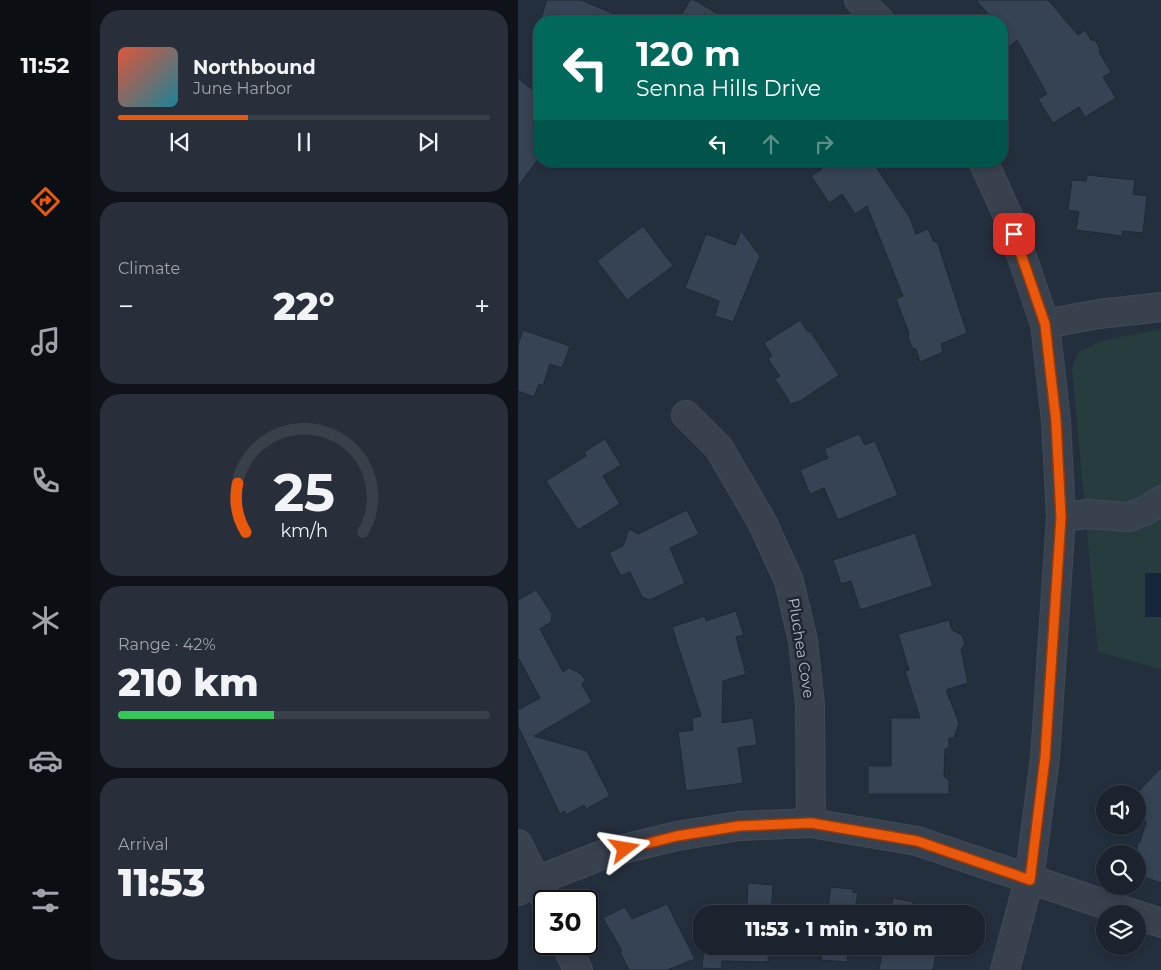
<!DOCTYPE html>
<html lang="en">
<head>
<meta charset="utf-8">
<style>
	:root { --surface:#1b232e; --page:#282f3a; --text:#f1f3f6; --muted:#a0a4aa; --line:#39404a; --accent:#ea580c }
	body { margin:0; font-family:Montserrat,sans-serif; background:var(--page); color:var(--text); height:100vh; display:flex; flex-direction:column; font-size:19px; white-space:nowrap }
	* { box-sizing:border-box; margin:0 }
	p { font-size:16px; color:var(--muted) }
	.icon { flex:none; width:28px; height:28px; fill:none; stroke:currentColor; stroke-width:2; stroke-linecap:round; stroke-linejoin:round }
	.map { position:relative; flex:1; overflow:hidden }
	.side { display:flex; flex-direction:column; gap:10px; padding:10px; background:#0f1319; width:428px }
	.side>* { flex:none }
	.banner { position:absolute; left:15px; top:15px; width:475px; height:152px; border-radius:20px; box-shadow:0 2px 8px #0003,0 0 0 1px var(--line); background:#00695c; color:#fff; overflow:hidden }
	.fabs { position:absolute; left:578px; top:785px; display:grid; gap:10px }
	.fabs a { display:grid; place-items:center; width:50px; height:50px; border-radius:50%; background:var(--surface); box-shadow:0 2px 8px #0003,0 0 0 1px var(--line); font-size:25px }
	.speed { position:absolute; left:15px; top:890px; display:flex; gap:10px; font-size:25px; font-weight:700; text-align:center }
	.speed>* { display:grid; place-content:center; width:65px; height:65px; border-radius:50%; background:var(--surface); box-shadow:0 2px 8px #0003,0 0 0 1px var(--line); line-height:1 }
	.speed .limit { border:2px solid #111; border-radius:8px; background:#fff; color:#111 }
	.pin { position:absolute; display:grid; place-items:center; width:42px; height:42px; color:#fff; margin:-21px; border-radius:10px; box-shadow:0 2px 8px #0006 }
	.me { position:absolute; width:55px; margin:-28px; rotate:76deg; stroke-linejoin:round; filter:drop-shadow(0 0 4px #0008) }
	.turn { display:flex; align-items:center; gap:18px; height:105px; padding:0 20px; font-size:22px }
	.turn .icon { width:65px; height:65px; stroke-width:2.5 }
	.turn b { display:block; font-size:35px; line-height:42px }
	.lanes { display:flex; align-items:center; height:48px; padding:0 20px; background:#0003; justify-content:center; gap:25px; direction:ltr }
	.lanes .off { opacity:.35 }
	.big { font-size:38px; font-weight:800; line-height:1.1 }
	.side .tile { flex:1; display:flex; flex-direction:column; justify-content:center; gap:8px; min-width:0; padding:0 18px; border-radius:20px; background:var(--page) }
	.side .dial { align-items:center; gap:0 }
	.dial svg { height:130px; overflow:visible; fill:none; stroke:var(--line); stroke-width:7; stroke-linecap:round; text-anchor:middle }
	.dial text { fill:var(--text); stroke:none }
	.song { display:flex; align-items:center; gap:15px }
	.cover { width:60px; height:60px; border-radius:8px; background:linear-gradient(135deg,hsl(10 70% 55%),hsl(190 70% 35%)) }
	.played { height:5px; border-radius:2px; background:linear-gradient(90deg,var(--accent) 35%,var(--line) 35%) }
	.keys { display:flex; justify-content:space-around; direction:ltr }
	.heat { display:flex; justify-content:space-between; align-items:center; font-size:28px; direction:ltr }
	.charge { height:8px; border-radius:4px; background:linear-gradient(90deg,#34c759 42%,var(--line) 0) }
	.trip { position:absolute; left:175px; top:905px; width:292px; height:50px; border-radius:20px; background:var(--surface); box-shadow:0 2px 8px #0003,0 0 0 1px var(--line); font-weight:800; line-height:50px; text-align:center }
	main { display:flex; flex:1; min-height:0 }
	.tabs { display:flex; flex-direction:column; width:90px; justify-content:space-around; align-items:center; background:#0b0e12; color:var(--muted) }
	.tabs .icon { width:35px; height:35px }
	.tabs .on { color:var(--accent) }
	.tabs b { font-size:22px; color:var(--text) }
	.map>svg:first-child { display:block }
</style>
</head>
<body>
<main>
<nav class="tabs">
<b>11:52</b>
<svg class="icon on" aria-label="directions" viewBox="0 0 24 24"><path d="M12 3l9 9-9 9-9-9zM9 14v-3h6M13 9l2 2-2 2"/></svg>
<svg class="icon" aria-label="music" viewBox="0 0 24 24"><path d="M9 18V5l10-2v13"/><circle cx="6" cy="18" r="3"/><circle cx="16" cy="16" r="3"/></svg>
<svg class="icon" aria-label="phone" viewBox="0 0 24 24"><path d="M5 4h4l2 5-3 2q2 4 5 5l2-3 5 2v4C11 20 4 13 5 4z"/></svg>
<svg class="icon" aria-label="climate" viewBox="0 0 24 24"><path d="M12 3v18M4 7l16 10M4 17L20 7"/></svg>
<svg class="icon" aria-label="car" viewBox="0 0 24 24"><path d="M5 17H2v-5l4-1 3-4h7l3 4 3 1v5h-3M9 17h6M6 11h13"/><circle cx="7" cy="17" r="2"/><circle cx="17" cy="17" r="2"/></svg>
<svg class="icon" aria-label="filters" viewBox="0 0 24 24"><path d="M4 7h16M4 17h16"/><circle cx="9" cy="7" r="2"/><circle cx="15" cy="17" r="2"/></svg>
</nav>
<section class="side">
<div class="tile">
<div class="song"><i class="cover"></i><div><b>Northbound</b><p>June Harbor</p></div></div>
<div class="played"></div>
<div class="keys"><svg class="icon" aria-label="previous" viewBox="0 0 24 24"><path d="M18 5L8 12l10 7zM5 5v14"/></svg><svg class="icon" aria-label="pause" viewBox="0 0 24 24"><path d="M8 5v14M16 5v14"/></svg><svg class="icon" aria-label="next" viewBox="0 0 24 24"><path d="M6 5l10 7-10 7zM19 5v14"/></svg></div>
</div>
<div class="tile"><p>Climate</p>
<div class="heat"><a>−</a><b class="big">22°</b><a>+</a></div>
</div>
<div class="tile dial"><svg viewBox="0 0 100 80">
<path d="M14 69A42 42 0 1 1 86 69"/>
<path d="M14 69A42 42 0 0 1 9 39" stroke="#ea580c"/>
<text x="50" y="56" font-size="32" font-weight="700">25</text>
<text x="50" y="72" font-size="11">km/h</text>
</svg></div>
<div class="tile"><p>Range · 42%</p><b class="big">210 km</b><div class="charge"></div></div>
<div class="tile"><p>Arrival</p><b class="big">11:53</b></div>
</section>
<div class="map">
<svg width="644" height="970" viewBox="0 0 644 970">
	<rect width="100%" height="100%" fill="#242f3e"/>
	<path fill="#263c3f" d="M643,329v340l-63,-17 -26,-284 7,-16 22,-11z"/>
	<path fill="#17263c" d="M627,573h16v44h-16z"/>
	<path fill="#364354" stroke="#1f2835" d="M29,0h34l50,21h-91z
		M172,0h4l36,21h-52z
		M458,0h72l30,35 7,-5 6,10h4l5,9 -1,3 12,20 -8,5 13,21 -31,19 -6,-10 -26,16 -15,-24 9,-5 -30,-54 -15,13v-32h-8z
		M0,78l21,17v63l-21,28z
		M300,161h54l38,57 6,16 12,-5 6,13 3,-1 30,92 -26,11 2,8 -23,10 -4,-13 -4,-1 -4,-11 1,-4 -13,-34 7,-3 -36,-90 -12,8 -13,-20 -13,9 -18,-27 11,-7z
		M569,175l48,5 -2,14 14,2 -4,37 -21,-2v5l-46,-6 3,-18 -11,-2 4,-30 14,1z
		M125,226l30,40 -46,34 -30,-39z
		M223,231l19,25 -27,66 -18,-6 4,-15 -34,-13 21,-54 29,11z
		M282,320l8,12 2,-1 29,44 -39,26 -9,3 -16,-25 5,-3 -12,-17 4,-3 -8,-13z
		M5,330l47,16 -8,22 -12,-4 -7,22 -4,-2 -5,13 -16,-6v-46z
		M341,434l6,11 10,-4 23,54 -60,25 -14,-32 -14,6 -10,-24 28,-12 -4,-9z
		M87,439l16,26 -18,11 17,28 -42,26 -32,-49 40,-25 -2,-4z
		M169,510l12,24 -29,14 15,35 -35,17 -8,-3 -12,-25 -9,4 -12,-23 14,-7 6,-17 9,5z
		M397,533l18,53 -73,24 -9,-29 -10,3 -8,-24z
		M18,590l16,24 -1,8 -11,7 23,43 6,-4 12,6 4,6 -3,5 10,17 -58,34 53,15 23,45 -24,13 -2,-4 -18,10 -2,-4 -4,3 -42,-88v-16l22,-12 -22,-41v-57z
		M218,611l8,24 -8,2 10,37 -23,7 -1,42 31,-5 4,27 -19,3 5,35 -57,8 -8,-59 15,-2 -1,-12 9,-2 -29,-89 33,-11 1,5z
		M431,620l3,10 10,5 3,9 -4,5 7,34 -22,7 13,33 -5,15h-5v10l-4,1 -1,27 5,5v13h-81v-28h23v-48h29l-15,-47 4,-1 -11,-36z
		M644,767v116l-25,-8v-32l3,-1 6,-20 -9,-18 -1,-10z
		M230,883l25,2 -2,29h-65v-10l41,2z
		M313,887l22,2v3l5,1 -4,21h-27z
		M375,898l20,4 -3,12h-20z
		M149,904l28,55 -28,11h-38l-9,-18 2,-1 -19,-33 22,-11 7,12z
		M186,946h65l-1,16 -46,-1 -1,8 -19,-1z
		M305,946h26l-2,16 -26,-2z
		M365,946h55l-5,24h-54z"/>
	<g fill="none" stroke-linecap="round" stroke-linejoin="round">
		<defs>
			<path id="minor" d="M341,0l21,21
				M465,161l25,55 37,108 11,97 5,96 -16,241 -16,122 -24,90
				M527,324l54,-10 63,-7
				M168,415l33,33 43,74 27,59 14,60 7,64 1,118
				M543,517l26,-3 41,3 17,-6 17,-11
				M0,844l28,57
				M0,891l18,-10 71,-28 70,-17 62,-10 72,-3 106,18 216,73
				M619,915l25,8
				M48,944l12,26"/>
		</defs>
		<use href="#minor" stroke="#414a57" stroke-width="30"/>
		<use href="#minor" stroke="#38414e" stroke-width="28"/>
	</g>
	<g fill="none" stroke-linecap="round" stroke-linejoin="round">
		<defs>
			<path id="route" d="M107,849l52,-13 62,-10 72,-3 106,18 113,39 15,-122 16,-241 -5,-96 -11,-97 -31,-90"/>
		</defs>
		<use href="#route" stroke="#983908" stroke-width="12"/>
		<use href="#route" stroke="#ea580c" stroke-width="9"/>
	</g>
	<g text-anchor="middle" stroke-width="5" stroke-linejoin="round" paint-order="stroke">
		<g font-size="15" fill="#b4bcc9" stroke="#1d2633">
			<text transform="translate(283 648) rotate(81)" y="5">Pluchea Cove</text>
		</g>
	</g>
</svg>
<div class="fabs">
<a><svg class="icon" aria-label="sound" viewBox="0 0 24 24"><path d="M4 9h4l5-4v14l-5-4H4zM17 9q2 3 0 6"/></svg></a>
<a><svg class="icon" aria-label="search" viewBox="0 0 24 24"><circle cx="10" cy="10" r="6"/><path d="M15 15l6 6"/></svg></a>
<a><svg class="icon" aria-label="layers" viewBox="0 0 24 24"><path d="M12 4l9 5-9 5-9-5zM3 14l9 5 9-5"/></svg></a>
</div>
<div class="speed"><div class="limit">30</div></div>
<div class="pin" style="left:496px;top:234px;background:#d93025"><svg class="icon" aria-label="arrive" viewBox="0 0 24 24"><path d="M6 21V4h12l-3 4 3 4H6"/></svg></div>
<svg class="me" style="left:107px;top:849px" viewBox="-20 -20 40 40"><path d="M0-17L14 15 0 8-14 15z" fill="#ea580c" stroke="#fff" stroke-width="4"/></svg>
<div class="trip">11:53 · 1 min · 310 m</div>
<div class="banner">
<div class="turn"><svg class="icon" aria-label="left" viewBox="0 0 24 24"><path d="M17 20v-9H6M10 6l-5 5 5 5"/></svg><div><b>120 m</b>Senna Hills Drive</div></div>
<div class="lanes"><svg class="icon" aria-label="left" viewBox="0 0 24 24"><path d="M17 20v-9H6M10 6l-5 5 5 5"/></svg><svg class="icon off" aria-label="ahead" viewBox="0 0 24 24"><path d="M12 20V5M6 11l6-6 6 6"/></svg><svg class="icon off" aria-label="right" viewBox="0 0 24 24"><path d="M7 20v-9h11M14 6l5 5-5 5"/></svg></div>
</div>
</div>
</main>
</body>
</html>
